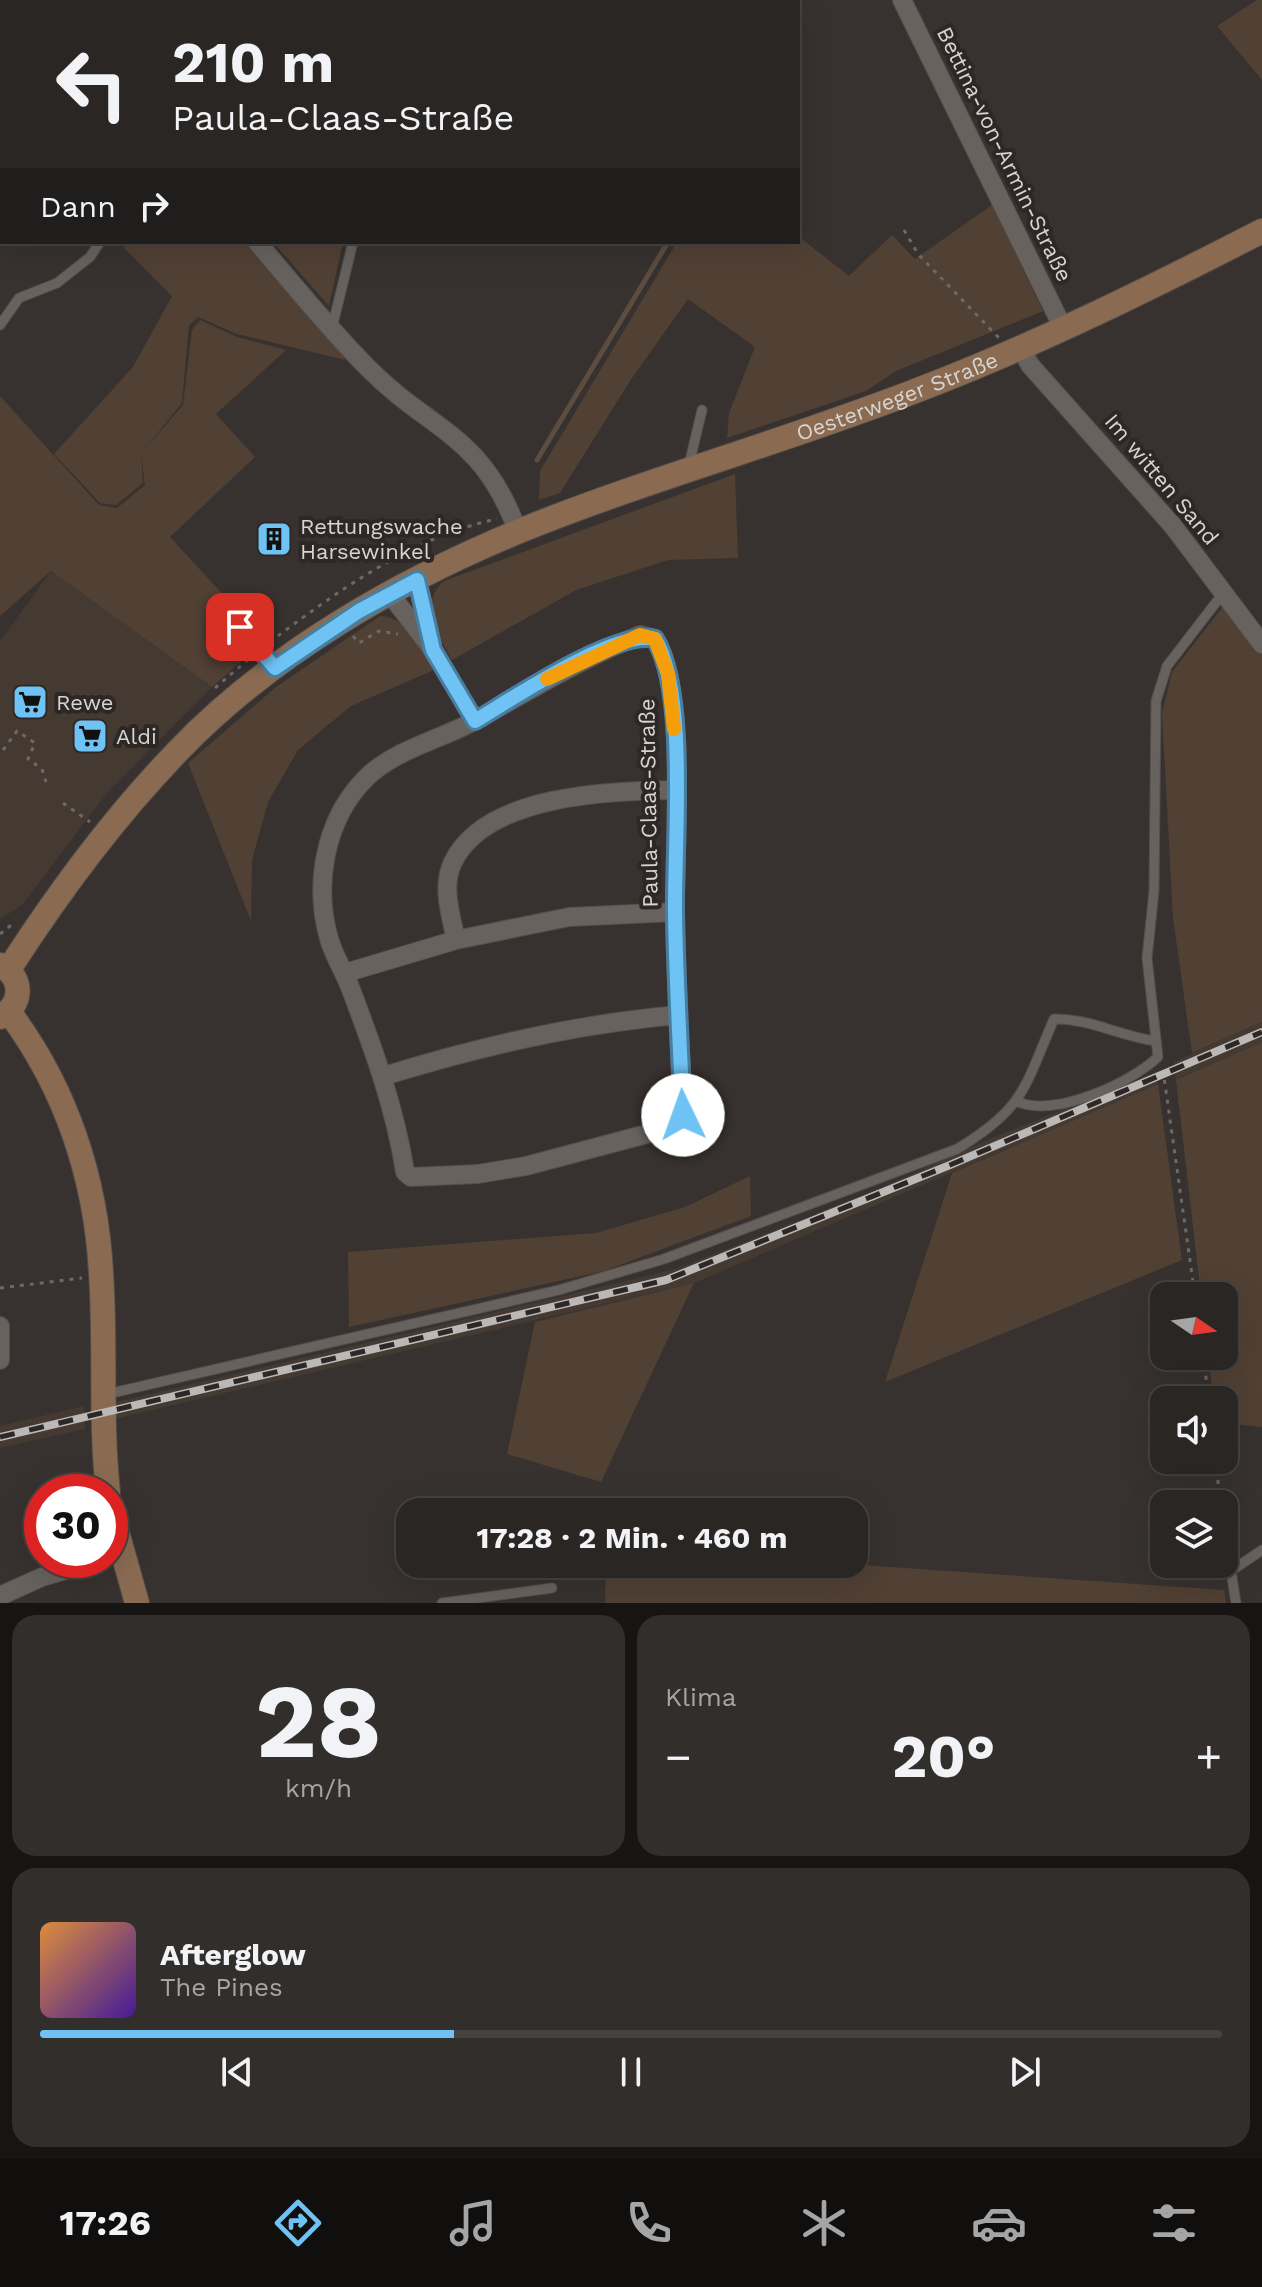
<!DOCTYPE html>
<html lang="de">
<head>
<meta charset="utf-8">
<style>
	:root { --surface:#292623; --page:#312e2b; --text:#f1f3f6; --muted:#a5a5a6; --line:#454341; --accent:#6fc2f4 }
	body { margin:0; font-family:"Work Sans",sans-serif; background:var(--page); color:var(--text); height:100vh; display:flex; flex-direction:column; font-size:30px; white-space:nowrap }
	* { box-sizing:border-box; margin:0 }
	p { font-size:26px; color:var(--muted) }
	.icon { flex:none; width:44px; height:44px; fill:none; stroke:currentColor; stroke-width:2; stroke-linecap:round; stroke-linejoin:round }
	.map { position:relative; height:1603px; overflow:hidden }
	.details { display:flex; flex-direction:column; gap:12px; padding:12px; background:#171513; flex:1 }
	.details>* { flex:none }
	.hud { position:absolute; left:0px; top:0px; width:800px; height:244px; box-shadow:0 8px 32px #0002,0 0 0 2px var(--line); background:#292623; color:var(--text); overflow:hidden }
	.needle { width:52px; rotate:103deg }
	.tools { position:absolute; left:1150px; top:1282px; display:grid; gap:16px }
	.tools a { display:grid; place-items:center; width:88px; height:88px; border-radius:16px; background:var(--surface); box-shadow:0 8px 32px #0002,0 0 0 2px var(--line); font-size:40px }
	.speed { position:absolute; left:24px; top:1474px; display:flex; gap:16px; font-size:40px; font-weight:700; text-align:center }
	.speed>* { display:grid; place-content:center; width:104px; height:104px; border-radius:50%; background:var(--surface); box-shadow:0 8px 32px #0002,0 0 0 2px var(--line); line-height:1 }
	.speed .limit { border:12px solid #d22; background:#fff; color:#111 }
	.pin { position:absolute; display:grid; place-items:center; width:68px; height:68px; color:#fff; margin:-34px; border-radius:16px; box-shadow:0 4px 12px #0006 }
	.me { position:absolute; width:88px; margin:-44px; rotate:357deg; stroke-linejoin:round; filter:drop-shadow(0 0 6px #0008) }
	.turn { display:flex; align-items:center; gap:28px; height:168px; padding:0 40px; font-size:36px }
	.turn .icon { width:104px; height:104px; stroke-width:2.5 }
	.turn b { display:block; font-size:56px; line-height:68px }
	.then { display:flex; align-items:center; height:76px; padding:0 40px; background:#0003; gap:16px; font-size:30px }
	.big { font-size:60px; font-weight:700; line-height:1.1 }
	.details .tile { flex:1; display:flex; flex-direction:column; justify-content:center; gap:12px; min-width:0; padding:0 28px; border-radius:24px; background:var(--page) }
	.details .dial { align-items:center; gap:0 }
	.dial b { font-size:104px; line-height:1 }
	.song { display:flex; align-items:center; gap:24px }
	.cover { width:96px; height:96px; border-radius:12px; background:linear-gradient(135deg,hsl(30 70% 55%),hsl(260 70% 35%)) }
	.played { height:8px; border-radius:4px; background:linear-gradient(90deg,var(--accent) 35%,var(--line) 35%) }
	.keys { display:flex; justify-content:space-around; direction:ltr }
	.heat { display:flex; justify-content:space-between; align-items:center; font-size:44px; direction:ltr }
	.details .tiles { flex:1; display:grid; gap:12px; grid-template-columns:1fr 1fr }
	.tile:last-child { grid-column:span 2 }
	.trip { position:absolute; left:396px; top:1498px; width:472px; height:80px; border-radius:24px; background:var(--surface); box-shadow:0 8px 32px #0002,0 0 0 2px var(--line); font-weight:700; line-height:80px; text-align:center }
	.menu { display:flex; height:128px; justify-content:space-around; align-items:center; background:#100f0e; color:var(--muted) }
	.menu .icon { width:56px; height:56px }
	.menu .active { color:var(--accent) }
	.menu b { font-size:36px; color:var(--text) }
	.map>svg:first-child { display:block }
</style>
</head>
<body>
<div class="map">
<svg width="1262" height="1603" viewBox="0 0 1262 1603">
	<rect width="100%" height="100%" fill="#37322f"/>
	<path fill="#443a32" d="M51,571l161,116 -105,106 -85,112 -22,14v-278z
		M1262,1022v20l-86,38 -2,-18z
		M1154,1073l4,11 -464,199 -580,136 -1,-16 563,-134 207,-82 111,-50z
		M84,1406l1,23 -85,19v-22z"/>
	<path fill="#514034" d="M253,0h221l-222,2z
		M1257,0h5v80l-45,-54z
		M992,205l51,106 -147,60 -30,20 -139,47 2,-25 26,-66 -67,-48 -58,82 -70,112 -21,7 1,-29 137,-229h121v-6l51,40 43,-41 23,24z
		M127,242h121l88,99 9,19 -108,-26 -39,-17 -9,8 -7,78 -38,47 39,-45 9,-75 8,-10 37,17 49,13 -70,64 39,43 -85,80 70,76 -14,13 25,27 -39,34 -161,-116 -51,45v-220l99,109 18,3 28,-23 -4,-31 2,29 -27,22 -16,-2 -46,-49 79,-87 39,-71 -48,-48z
		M273,242h70l-14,64z
		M735,474l3,84 -70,2 -92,30 -124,70c-13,-24 -34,-57 -8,-79z
		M1225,604l37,49v369l-70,31 -19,-135 -11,-205 10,-41z
		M380,616c28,1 41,33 54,54l-83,36 -53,44 -30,52 -16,58 -1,61 -63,-158 88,-76z
		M1262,1042v385l-38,-4v-23h-10l-6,-44h16v-60h-23l-25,-216z
		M1158,1084l24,176 -297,122 67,-209z
		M750,1176l1,40 -147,55 -255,56 -1,-75 248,-19 89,-26z
		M694,1283l-93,199 -94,-28 28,-132z
		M606,1564h241l377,26 2,13h-621z"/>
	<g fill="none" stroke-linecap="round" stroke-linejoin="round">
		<path stroke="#5d4c40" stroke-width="5" d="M715,0l2,2
			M537,460l131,-218"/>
		<defs>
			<path id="lane" d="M0,325l19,-27 38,-15 33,-26 10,-15
				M332,328l21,-86
				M688,469l14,-59
				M240,627l35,40
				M1018,1102c38,15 111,-18 140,-45l-11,-99 7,-67 2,-190 11,-35 57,-74
				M103,1395l456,-105 105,-31 293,-110c68,-41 67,-61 97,-130 39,0 64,17 102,22
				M442,1603l110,-15
				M1236,1603l-5,-32 31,-21"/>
			<path id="street" d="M902,0l162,330
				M257,242c36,42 71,86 110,125 64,65 115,66 151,165
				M1021,348l9,17 143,161 89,118
				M417,580l15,64
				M390,594l43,56 42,71
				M640,635l15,4c33,52 19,208 20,274 1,67 5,135 8,202l-10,12 -147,39 -48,8 -67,3 -6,-5c-10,-65 -32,-124 -55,-185 -6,-15 -15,-30 -20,-45 -17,-55 -6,-122 36,-164 29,-29 77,-39 112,-59 54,-30 105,-61 162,-84z
				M456,940c-5,-24 -15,-54 -3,-78 33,-68 158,-71 223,-72
				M345,973l111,-33 113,-23 106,-5
				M384,1076c96,-30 193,-52 294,-61
				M0,1326v34
				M0,1596l42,-19 58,-17"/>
			<g id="secondary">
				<path d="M0,965c24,12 23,40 0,52"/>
				<path id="s1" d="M9,969c49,-76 106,-153 169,-218 93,-97 220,-170 344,-221 131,-53 269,-90 401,-142 117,-45 228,-100 339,-157"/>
				<path d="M9,1012c57,76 87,166 92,261 5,73 -1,146 7,219"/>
				<path d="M110,1507l27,96"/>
			</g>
		</defs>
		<use href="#lane" stroke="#534e4b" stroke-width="11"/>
		<use href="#street" stroke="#534e4b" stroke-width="20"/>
		<use href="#secondary" stroke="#534e4b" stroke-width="26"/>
		<path stroke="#6d6966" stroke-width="3" stroke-dasharray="4 6" stroke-linecap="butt" d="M14,0l2,2
			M904,230l14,24 81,84
			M353,636l6,7 20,-12 19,3
			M270,642c66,-50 144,-106 227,-123
			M215,688l36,-31
			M3,750l14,-19 18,12 -7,16 14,10 4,13
			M63,803l27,19
			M0,934l15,-12
			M1163,1070l32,226
			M0,1288l82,-10
			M1203,1356l6,44
			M1216,1460l4,44
			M1224,1539l3,21"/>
		<use href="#lane" stroke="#68625e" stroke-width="9"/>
		<use href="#street" stroke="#68625e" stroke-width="18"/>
		<use href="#secondary" stroke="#8a6b52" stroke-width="24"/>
		<defs>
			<path id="rail" d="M0,1437l666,-157 284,-115 312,-133"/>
		</defs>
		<use href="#rail" stroke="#bbb8b6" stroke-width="8"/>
		<use href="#rail" stroke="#2d2825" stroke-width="5" stroke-dasharray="15" stroke-linecap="butt"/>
	</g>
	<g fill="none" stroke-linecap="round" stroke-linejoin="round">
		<defs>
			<path id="route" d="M240,627l35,41 84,-57 58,-31 16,70 42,71c37,-22 141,-92 180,-82 33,53 19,208 20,274 1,67 5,135 8,202"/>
		</defs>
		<use href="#route" stroke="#487e9f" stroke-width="20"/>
		<use href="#route" stroke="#6fc2f4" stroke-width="14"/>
		<path stroke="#f59e0b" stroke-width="14" d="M547,679l93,-44 15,4 13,35 6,55"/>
	</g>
	<defs>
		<symbol id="building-square" viewBox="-11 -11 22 22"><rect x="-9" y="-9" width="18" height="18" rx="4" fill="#6fc2f4" stroke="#2d2825"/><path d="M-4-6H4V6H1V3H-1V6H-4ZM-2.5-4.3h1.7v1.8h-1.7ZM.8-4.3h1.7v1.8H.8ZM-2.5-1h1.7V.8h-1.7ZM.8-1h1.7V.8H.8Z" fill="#111"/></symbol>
		<symbol id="supermarket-square" viewBox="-11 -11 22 22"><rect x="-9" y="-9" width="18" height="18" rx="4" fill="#6fc2f4" stroke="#2d2825"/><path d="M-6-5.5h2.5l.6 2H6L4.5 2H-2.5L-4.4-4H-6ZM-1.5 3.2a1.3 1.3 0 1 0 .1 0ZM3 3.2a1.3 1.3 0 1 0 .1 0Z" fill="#111"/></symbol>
	</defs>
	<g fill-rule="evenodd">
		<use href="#building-square" x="254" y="519" width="40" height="40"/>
		<use href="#supermarket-square" x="10" y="682" width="40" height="40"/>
		<use href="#supermarket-square" x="70" y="716" width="40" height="40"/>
	</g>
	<g text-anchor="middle" stroke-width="8" stroke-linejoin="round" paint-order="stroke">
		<g font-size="22" fill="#d7d4d2" stroke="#2d2825">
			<text transform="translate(1005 154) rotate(64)" y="8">Bettina-von-Armin-Straße</text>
			<text dy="8" stroke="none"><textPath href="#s1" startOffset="1086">Oesterweger Straße</textPath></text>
			<text transform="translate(1162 479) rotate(50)" y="8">Im witten Sand</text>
			<text transform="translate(648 803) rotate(-91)" y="8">Paula-Claas-Straße</text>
		</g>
		<g font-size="22" fill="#d7d4d2" stroke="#2d2825" text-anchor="start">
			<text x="300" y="534">Rettungswache<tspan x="300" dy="25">Harsewinkel</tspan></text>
			<text x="56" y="710">Rewe</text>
			<text x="116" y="744">Aldi</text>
		</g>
	</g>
</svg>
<div class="tools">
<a><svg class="needle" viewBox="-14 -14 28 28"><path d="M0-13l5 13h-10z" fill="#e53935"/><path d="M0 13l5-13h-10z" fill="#a5a5a6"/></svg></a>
<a><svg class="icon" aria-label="sound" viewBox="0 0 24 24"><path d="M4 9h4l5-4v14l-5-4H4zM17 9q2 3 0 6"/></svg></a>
<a><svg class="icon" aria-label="layers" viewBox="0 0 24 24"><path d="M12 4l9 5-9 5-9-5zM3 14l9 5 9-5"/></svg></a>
</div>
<div class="speed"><div class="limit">30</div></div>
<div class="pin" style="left:240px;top:627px;background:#d93025"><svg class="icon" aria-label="arrive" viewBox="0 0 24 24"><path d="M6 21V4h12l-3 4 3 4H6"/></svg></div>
<svg class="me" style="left:683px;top:1115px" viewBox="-20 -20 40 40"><circle r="19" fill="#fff"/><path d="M0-13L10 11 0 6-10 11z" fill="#6fc2f4"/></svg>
<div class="trip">17:28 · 2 Min. · 460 m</div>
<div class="hud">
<div class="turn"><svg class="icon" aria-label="left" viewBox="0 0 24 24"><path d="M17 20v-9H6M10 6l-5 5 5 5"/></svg><div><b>210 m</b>Paula-Claas-Straße</div></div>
<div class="then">Dann<svg class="icon" aria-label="right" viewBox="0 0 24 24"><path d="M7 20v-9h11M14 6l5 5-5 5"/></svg></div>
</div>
</div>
<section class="details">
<div class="tiles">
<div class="tile dial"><b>28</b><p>km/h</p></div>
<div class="tile"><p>Klima</p>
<div class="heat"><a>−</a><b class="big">20°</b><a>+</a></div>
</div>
<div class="tile">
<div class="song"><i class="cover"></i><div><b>Afterglow</b><p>The Pines</p></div></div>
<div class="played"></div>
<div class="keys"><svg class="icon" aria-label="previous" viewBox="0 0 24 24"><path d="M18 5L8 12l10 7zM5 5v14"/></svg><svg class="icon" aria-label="pause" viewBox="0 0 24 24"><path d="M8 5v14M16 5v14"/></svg><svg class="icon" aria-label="next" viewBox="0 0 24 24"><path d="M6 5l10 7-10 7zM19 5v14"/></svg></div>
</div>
</div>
</section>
<nav class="menu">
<b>17:26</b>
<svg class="icon active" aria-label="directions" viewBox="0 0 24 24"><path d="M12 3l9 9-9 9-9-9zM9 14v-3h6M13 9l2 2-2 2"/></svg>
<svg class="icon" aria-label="music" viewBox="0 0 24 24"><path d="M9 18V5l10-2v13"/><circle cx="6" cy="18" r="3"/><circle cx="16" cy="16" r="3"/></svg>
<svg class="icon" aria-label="phone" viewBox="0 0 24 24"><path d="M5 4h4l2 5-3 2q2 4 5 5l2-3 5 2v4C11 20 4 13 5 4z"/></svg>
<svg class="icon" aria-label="climate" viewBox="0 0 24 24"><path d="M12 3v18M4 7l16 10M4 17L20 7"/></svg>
<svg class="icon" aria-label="car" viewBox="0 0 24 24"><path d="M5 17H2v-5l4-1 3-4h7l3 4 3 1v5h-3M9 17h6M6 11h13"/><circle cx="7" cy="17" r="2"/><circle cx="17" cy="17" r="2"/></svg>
<svg class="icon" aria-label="filters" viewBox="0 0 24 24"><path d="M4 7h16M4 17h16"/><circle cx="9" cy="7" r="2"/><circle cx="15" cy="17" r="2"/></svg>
</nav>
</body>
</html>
